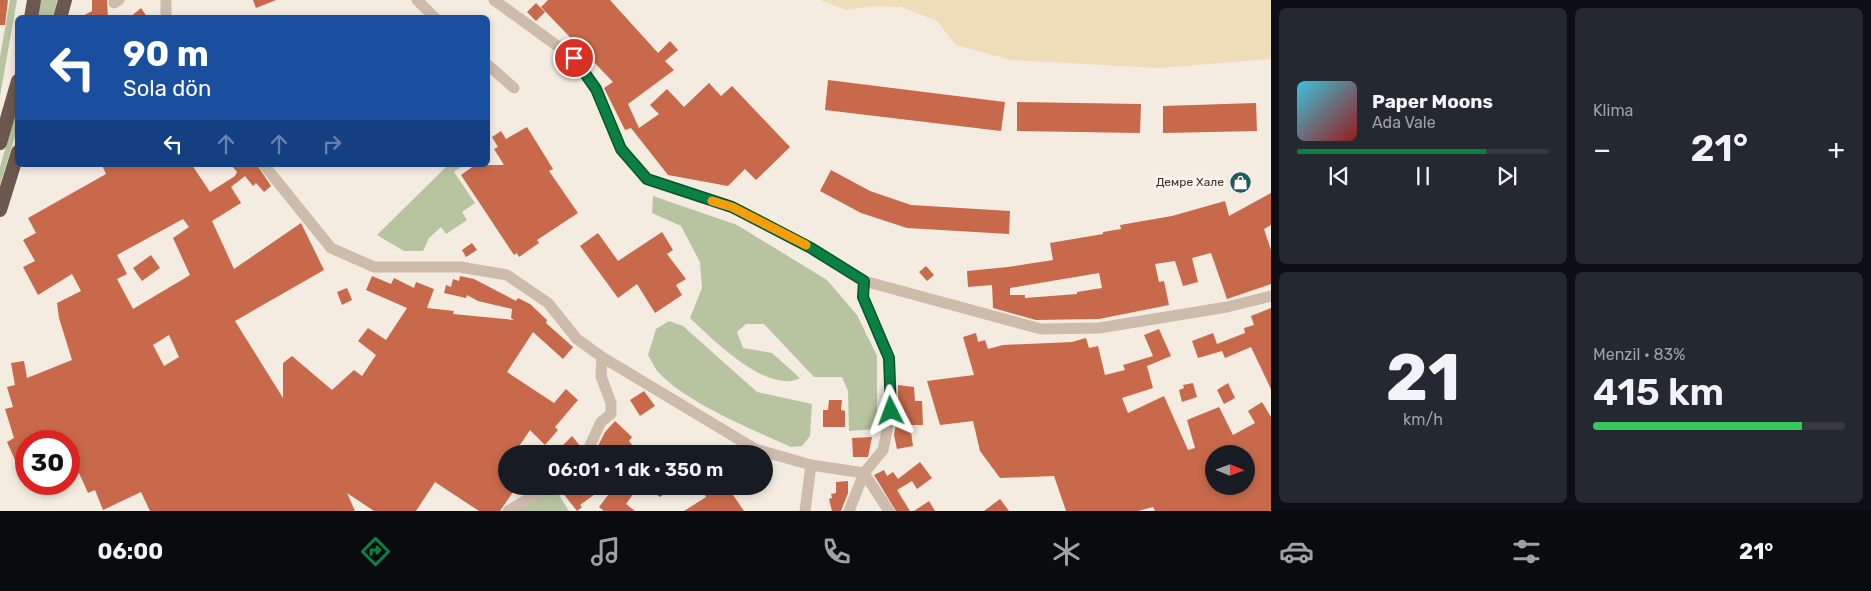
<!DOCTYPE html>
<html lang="tr">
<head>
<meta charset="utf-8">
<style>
	:root { --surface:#171b24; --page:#242831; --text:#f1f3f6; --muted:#9ea1a6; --line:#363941; --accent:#0b8043 }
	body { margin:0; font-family:Rubik,sans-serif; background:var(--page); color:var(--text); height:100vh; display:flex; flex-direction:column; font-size:19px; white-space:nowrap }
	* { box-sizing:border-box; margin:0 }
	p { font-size:16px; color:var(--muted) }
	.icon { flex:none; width:28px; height:28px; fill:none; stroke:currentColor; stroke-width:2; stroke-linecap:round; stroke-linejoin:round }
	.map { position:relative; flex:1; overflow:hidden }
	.sheet { display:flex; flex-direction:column; gap:8px; padding:8px; background:#0d0f14; width:600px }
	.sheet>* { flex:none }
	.banner { position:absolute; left:15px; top:15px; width:475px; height:152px; border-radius:8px; box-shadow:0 2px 8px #0003; background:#1a4fa0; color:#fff; overflow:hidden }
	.needle { width:32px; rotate:91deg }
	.controls { position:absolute; left:1205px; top:445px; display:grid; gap:10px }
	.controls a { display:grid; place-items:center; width:50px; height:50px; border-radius:50%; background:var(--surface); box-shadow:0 2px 8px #0003; font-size:25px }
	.speed { position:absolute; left:15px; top:430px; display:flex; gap:10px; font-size:25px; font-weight:700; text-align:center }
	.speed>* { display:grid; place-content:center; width:65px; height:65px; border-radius:50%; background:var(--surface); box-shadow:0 2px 8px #0003; line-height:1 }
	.speed .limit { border:8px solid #d22; background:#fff; color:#111 }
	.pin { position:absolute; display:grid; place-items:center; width:42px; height:42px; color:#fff; margin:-21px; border:2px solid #fff; border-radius:50%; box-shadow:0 1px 5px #0007 }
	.me { position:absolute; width:55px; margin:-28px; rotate:357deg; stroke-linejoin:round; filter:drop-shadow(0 0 4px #0008) }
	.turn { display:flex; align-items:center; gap:18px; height:105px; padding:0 25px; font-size:22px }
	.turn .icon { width:65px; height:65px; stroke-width:2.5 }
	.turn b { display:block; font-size:35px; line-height:42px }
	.lanes { display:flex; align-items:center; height:48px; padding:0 25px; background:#0003; justify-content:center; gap:25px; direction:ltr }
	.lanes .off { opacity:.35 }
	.big { font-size:38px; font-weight:600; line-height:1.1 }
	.sheet .widget { flex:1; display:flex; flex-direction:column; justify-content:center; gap:8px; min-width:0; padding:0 18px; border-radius:8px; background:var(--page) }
	.sheet .dial { align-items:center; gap:0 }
	.dial b { font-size:65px; line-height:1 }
	.song { display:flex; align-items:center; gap:15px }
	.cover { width:60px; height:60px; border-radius:8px; background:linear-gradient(135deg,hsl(190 70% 55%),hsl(0 70% 35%)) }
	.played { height:5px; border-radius:2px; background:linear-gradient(90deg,var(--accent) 75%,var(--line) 75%) }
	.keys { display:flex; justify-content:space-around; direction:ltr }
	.heat { display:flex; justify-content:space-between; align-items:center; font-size:28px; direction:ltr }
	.charge { height:8px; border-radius:4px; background:linear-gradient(90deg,#34c759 83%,var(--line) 0) }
	.sheet .tiles { flex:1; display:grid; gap:8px; grid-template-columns:repeat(2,1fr) }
	.trip { position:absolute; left:498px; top:445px; width:275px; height:50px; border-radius:25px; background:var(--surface); box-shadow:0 2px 8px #0003; font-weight:600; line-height:50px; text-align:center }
	.tabs { display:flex; height:80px; justify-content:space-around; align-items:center; background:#090b0e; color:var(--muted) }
	.tabs .icon { width:35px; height:35px }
	.tabs .current { color:var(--accent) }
	.tabs b { font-size:22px; color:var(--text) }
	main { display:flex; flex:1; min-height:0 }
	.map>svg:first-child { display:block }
</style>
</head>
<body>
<main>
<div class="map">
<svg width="1271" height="511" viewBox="0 0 1271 511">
	<rect width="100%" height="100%" fill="#f4ebe1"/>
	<path fill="#b8c4a0" d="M10,0h7l-17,96v-39z
		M39,0h18l-4,17 -17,1z
		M17,106v23l-17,56v-18z
		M448,165h16l-10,7 21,31 -13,9 5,8 -21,14 -5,-7 -12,11 -6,13h-19l-27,-16z
		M653,196l84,29 90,55 30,35 20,41v73l-28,2 -1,-40 -6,-14h-28l-50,-53h-18l-9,8 6,16 29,5 28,25c-32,17 -88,-39 -110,-60l12,-30 -2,-26 -19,-36 -29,-13z
		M669,321l14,5 74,66 55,12 -2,32 -8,10 -11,1c-40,-18 -104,-44 -133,-75 -4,-5 -7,-12 -10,-17l8,-26z
		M547,493l12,2 10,16h-55z"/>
	<path fill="#efdcb8" d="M820,0h451v59l-112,9 -148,-8 -55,-15 -19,-24 -36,-14 -28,-1 -27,4z"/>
	<path fill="#c8694b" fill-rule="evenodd" d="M0,0h8l-3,25h-5z
		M92,0h15l1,18h-29l13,-7z
		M253,0h23l-20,8z
		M548,0h62l48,53 12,-12 8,9 -13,11 9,9 -46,34 11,24 20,-14 -9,-9 17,-16 17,18 25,-24 12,13 11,-10 58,61 -34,33 -11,-11 -17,17 -60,-11 -37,-47 -6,2 -21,-42 9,-6 -72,-75z
		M536,3l9,9 -9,9 -9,-9z
		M141,8l7,10h-19z
		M828,80l177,22 -4,29 -176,-21z
		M1017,102l124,2 -1,29 -123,-2z
		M1256,103l1,28 -94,2v-27z
		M527,127l26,42 -4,2 29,42 -41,27 2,3 -20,14 -2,-4 -3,2 -53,-80 14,-10h29l-10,-16 4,-2 -6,-10 9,-6 5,8z
		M102,165h90l18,27 25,-16 2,-4 -6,-7h26l14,21 -7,6 -8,-9 -3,3 -8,-10 -14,11 10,16 -29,18 22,48 67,-46 23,47 -89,51 48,77v-35l9,-7 40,34 22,-20 8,6 14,-21 -18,-14 10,-13 18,12 21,-32 -41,-18 6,-14 19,8 3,-6 20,10 2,-6 18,7 -7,19 27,3 -1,3 61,6 -3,-2 1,-9 -34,-8 -11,-6 -1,3 -22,-5 2,-8 5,2 2,-8 6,2 1,-5 14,3 42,22 2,-3 12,6 17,16 -1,3 27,24 -10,12 -30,-27 -26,40 47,31 12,-14 12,11 -23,27 3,3 -13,15 -15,-15 -16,24h-8v32h11l-17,25h-21l-44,-29 -19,29h-42l-27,-18 8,18h-205l-9,-19 -38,18 -8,-20 -7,3 -9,-20 -10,4v-36h-43v44l-19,-43 7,-4 -9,-29 8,-2 -6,-20 8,-2 -4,-22 13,-2 3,17 45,-18 -13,-42 -2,-15 24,-12 -9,-17 -34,21 -15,-28 12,-6 -12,-21 13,-7 -8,-15 78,-44zM183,219l6,8 -16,11 17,37 -57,34 -16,-30 10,-5 -10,-19zM169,335l10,22 -15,9 -11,-21z
		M831,170l39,21 41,14 99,6 -1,23 -102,-6 -46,-15 -41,-22z
		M1271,193v32l-7,4 7,21v34l-44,15 -16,-46 -19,5 6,24 -15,4 -8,-25 -20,3 4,18 5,-1 5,24 -70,14 -63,1 -43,-12 -1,-23 -24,2 -1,-16 41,-4 45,-7 -3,-17 53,-9v-2l18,-3 -1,-4 52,-9 53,-15 4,15zM1099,273l3,15 -25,4v2l-52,4v-3h-15v-7z
		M662,232l11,18 -6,4 19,25 -10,6 6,10 -27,18 -18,-29 -19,14 -38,-52 18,-13 20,28z
		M472,243l5,7 -11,7 -4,-7z
		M151,255l9,13 -18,13 -9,-13z
		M926,266l8,9 -7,6 -8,-9z
		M347,288l5,12 -10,5 -5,-13z
		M1271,308v81l-20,-42 -26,11 -3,-7 -24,7 -6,-17 21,-8 4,11 28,-11 -1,-5 10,-3 -3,-9z
		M1159,329l12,27 -24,10 6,22 -31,10 6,15 36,-17 24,54 7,-2 -8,-28 32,-13 14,28 22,-12 -7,-12 14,-9 9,15v94h-116l-2,-4 -15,4h-72l-12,-35 -54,2 -20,-27 -7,-30 -33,4 -13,-44 47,-6 -11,-38 13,-4 2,9 7,-2 3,9 15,-4 69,-3 14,-4 3,10 9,-2 7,29 20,-5 -2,-5 30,-9 -9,-21zM1214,454h32v32h-32z
		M1193,383l4,14 -15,5 -3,-12 5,-2 -1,-3z
		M1228,383l7,15 -11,6 -7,-14z
		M898,385l16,2 1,14h7l1,24h-13l3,21 -16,3 -3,-14 4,-24z
		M644,391l11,15 -15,10 -10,-16z
		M829,400h13l-1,10 4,1v16h-22v-17h5z
		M615,421l17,16 -3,4 10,13h-38l-5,-4 9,-18z
		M572,436l9,11 -2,7h-13l-5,-7z
		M872,437l-4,20h-15l-1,-19z
		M920,462l12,16 -15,11 -5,-8 -15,9 13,21h-14l-22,-36 10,-5 3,6 6,-4 5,7z
		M848,481v12l-7,18h-9l-3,-12 3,-1 -1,-4 5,-1v-11z
		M570,486h36l-26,19 2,2 -5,4 -15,-19z
		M615,486h24l-13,18 9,7h-31l-5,-4z
		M643,486h33l-16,11z
		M707,486h20l17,25h-60l22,-14 -4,-7z
		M1000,499l9,12h-25z
		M929,501l6,10h-21z"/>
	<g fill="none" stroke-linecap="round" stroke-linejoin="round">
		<path stroke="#cdbbac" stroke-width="11" d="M417,0l18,18
			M494,0l80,58 22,31 25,60 26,30 85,28 79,41 53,33 177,48 58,-1 128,-21 44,-11
			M114,3l5,-3
			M166,18v-18
			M488,65l26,23
			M264,165l67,83 43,19h86l47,8 41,28 29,36 25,18 153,92 56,16 53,8 -15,38
			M864,281l-1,16 26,61 2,53 -8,39 -19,23 25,38
			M586,454l15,-32 10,-8v-11l-10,-27 1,-19
			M508,511l42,-25
			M805,511l6,-46"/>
		<path stroke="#6c584f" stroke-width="14" d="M31,18l3,-18
			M60,18l5,-18
			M0,143l18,-62
			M0,210l18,-58"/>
	</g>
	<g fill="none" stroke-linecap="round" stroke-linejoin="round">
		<defs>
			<path id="route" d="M574,58l22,31 25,60 26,30 85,28 79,41 53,33 -1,16 26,61 2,53"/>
		</defs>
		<use href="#route" stroke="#07532c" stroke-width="12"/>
		<use href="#route" stroke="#0b8043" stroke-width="9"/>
		<path stroke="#f59e0b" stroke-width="9" d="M712,201l20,6 74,38"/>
	</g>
	<defs>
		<symbol id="shop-disc" viewBox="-11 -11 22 22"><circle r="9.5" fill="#1f5a5e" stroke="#fbf5ee"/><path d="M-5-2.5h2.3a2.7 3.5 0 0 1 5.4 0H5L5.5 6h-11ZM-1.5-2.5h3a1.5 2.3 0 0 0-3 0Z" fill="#fff"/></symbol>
	</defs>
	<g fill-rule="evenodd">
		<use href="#shop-disc" x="1228" y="170" width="25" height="25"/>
	</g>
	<g text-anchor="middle" stroke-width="5" stroke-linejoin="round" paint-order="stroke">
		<g font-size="12" fill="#3b302b" stroke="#fbf5ee" text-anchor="end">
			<text x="1224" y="186">Демре Хале</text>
		</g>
	</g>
</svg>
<div class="controls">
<a><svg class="needle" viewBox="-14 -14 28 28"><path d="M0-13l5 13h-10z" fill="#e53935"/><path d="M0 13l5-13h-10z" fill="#9ea1a6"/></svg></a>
</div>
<div class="speed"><div class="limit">30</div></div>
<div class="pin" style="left:574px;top:58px;background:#d93025"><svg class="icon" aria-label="arrive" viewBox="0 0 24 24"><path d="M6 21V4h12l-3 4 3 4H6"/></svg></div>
<svg class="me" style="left:891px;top:411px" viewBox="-20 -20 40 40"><path d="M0-17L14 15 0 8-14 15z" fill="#0b8043" stroke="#fff" stroke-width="4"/></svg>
<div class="trip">06:01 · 1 dk · 350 m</div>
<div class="banner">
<div class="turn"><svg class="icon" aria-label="left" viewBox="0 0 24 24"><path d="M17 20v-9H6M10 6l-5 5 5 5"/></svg><div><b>90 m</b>Sola dön</div></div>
<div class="lanes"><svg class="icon" aria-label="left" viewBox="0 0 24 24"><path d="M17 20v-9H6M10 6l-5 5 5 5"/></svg><svg class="icon off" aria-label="ahead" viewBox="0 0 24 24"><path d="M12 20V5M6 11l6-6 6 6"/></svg><svg class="icon off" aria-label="ahead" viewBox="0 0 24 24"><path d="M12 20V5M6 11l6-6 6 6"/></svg><svg class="icon off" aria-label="right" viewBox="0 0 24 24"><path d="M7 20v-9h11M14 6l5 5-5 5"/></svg></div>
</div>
</div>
<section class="sheet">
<div class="tiles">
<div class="widget">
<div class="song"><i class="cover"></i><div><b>Paper Moons</b><p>Ada Vale</p></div></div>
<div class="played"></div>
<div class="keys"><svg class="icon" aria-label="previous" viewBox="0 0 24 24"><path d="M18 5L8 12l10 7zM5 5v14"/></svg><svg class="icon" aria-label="pause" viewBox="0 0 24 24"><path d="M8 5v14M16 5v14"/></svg><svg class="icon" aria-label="next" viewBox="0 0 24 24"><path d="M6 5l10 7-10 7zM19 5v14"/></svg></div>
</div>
<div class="widget"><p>Klima</p>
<div class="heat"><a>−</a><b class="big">21°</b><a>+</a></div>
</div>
<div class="widget dial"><b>21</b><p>km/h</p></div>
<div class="widget"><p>Menzil · 83%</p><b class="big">415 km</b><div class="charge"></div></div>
</div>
</section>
</main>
<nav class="tabs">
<b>06:00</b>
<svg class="icon current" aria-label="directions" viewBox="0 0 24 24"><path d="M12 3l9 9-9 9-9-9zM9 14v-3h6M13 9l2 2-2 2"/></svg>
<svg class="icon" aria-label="music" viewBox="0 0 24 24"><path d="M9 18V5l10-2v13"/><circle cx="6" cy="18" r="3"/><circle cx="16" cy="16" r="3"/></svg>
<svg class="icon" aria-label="phone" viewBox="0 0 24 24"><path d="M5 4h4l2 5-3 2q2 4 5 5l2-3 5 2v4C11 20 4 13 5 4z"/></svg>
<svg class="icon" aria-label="climate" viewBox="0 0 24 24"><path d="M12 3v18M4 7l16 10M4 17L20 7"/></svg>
<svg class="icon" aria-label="car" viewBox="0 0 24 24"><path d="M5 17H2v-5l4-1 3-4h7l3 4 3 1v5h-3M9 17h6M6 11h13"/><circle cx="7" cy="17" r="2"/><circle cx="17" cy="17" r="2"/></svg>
<svg class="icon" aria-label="filters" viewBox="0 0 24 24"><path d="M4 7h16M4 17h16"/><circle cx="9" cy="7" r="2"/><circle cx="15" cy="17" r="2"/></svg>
<b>21°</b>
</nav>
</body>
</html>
